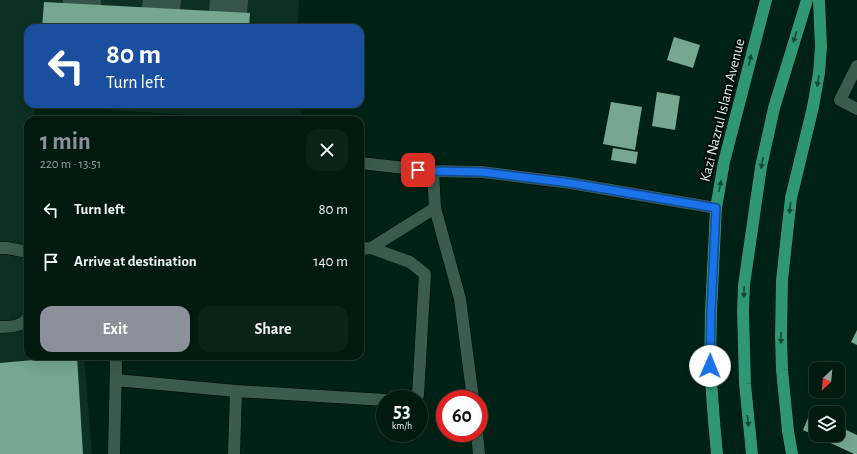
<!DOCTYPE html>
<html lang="en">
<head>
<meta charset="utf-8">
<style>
	:root { --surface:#001a10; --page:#0a2319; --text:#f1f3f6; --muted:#95a19f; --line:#223830; --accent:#8c9099 }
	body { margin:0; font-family:"Alegreya Sans",sans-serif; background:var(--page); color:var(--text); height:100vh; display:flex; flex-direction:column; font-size:15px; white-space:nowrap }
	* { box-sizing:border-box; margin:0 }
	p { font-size:13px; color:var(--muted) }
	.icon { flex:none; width:22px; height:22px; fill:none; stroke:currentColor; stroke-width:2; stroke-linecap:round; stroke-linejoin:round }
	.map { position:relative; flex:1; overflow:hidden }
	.side { position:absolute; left:24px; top:116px; width:340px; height:244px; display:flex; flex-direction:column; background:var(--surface); border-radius:12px; box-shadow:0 4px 16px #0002,0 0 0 1px var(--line) }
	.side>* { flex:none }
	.banner { position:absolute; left:24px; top:24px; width:340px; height:84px; border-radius:12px; box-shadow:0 4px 16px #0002,0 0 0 1px var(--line); background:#1a4fa0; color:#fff; overflow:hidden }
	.needle { width:26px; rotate:206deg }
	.buttons { position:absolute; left:809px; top:362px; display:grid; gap:8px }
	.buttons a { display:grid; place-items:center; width:36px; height:36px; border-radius:8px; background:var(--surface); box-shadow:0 4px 16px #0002,0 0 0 1px var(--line); font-size:20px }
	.speed { position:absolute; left:376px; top:390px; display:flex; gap:8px; font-size:20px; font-weight:700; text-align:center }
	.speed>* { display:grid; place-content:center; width:52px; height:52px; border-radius:50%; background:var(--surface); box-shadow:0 4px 16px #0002,0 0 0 1px var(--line); line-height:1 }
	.speed small { font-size:10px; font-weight:400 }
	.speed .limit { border:6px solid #d22; background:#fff; color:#111 }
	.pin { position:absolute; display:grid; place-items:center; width:34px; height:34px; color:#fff; margin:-17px; border-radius:8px; box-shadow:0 2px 6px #0006 }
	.me { position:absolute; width:44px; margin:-22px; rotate:1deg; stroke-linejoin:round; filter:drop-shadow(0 0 3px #0008) }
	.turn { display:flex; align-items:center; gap:14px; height:84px; padding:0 16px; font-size:18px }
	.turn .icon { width:52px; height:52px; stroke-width:2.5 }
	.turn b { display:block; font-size:28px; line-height:34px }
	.round { display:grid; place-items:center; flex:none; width:42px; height:42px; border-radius:12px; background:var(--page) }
	.headline { display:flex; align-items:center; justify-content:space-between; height:68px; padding:0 16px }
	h1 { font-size:24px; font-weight:600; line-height:30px; color:var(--accent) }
	.primary-button { display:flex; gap:8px; margin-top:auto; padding:8px 16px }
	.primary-button a { flex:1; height:46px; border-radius:12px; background:var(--accent); color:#fff; font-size:16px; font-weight:600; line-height:46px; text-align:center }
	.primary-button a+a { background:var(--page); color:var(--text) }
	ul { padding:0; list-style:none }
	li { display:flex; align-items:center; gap:12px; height:52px; padding:0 16px }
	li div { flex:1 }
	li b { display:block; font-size:15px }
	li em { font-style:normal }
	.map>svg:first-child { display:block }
</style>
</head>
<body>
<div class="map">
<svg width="857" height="454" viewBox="0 0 857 454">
	<rect width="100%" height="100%" fill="#002216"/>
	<!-- built -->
	<path fill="#0d3024" d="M 0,0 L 299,0 L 298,28 L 28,28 L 28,104 L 297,104 L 304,120 L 272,120 L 35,105 L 34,120 L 28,120 L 28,356 L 84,356 L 92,454 L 0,454 Z"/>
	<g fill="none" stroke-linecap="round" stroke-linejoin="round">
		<!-- taxiway -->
		<path stroke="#365449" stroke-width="38" d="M 82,4 L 82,0
			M 161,9 L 162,0
			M 228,13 L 229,0"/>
	</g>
	<!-- building -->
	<path fill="#76a792" d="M 44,2 L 250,13 L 249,28 L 42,28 Z
		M 674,37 L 700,45 L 693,68 L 667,60 Z
		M 657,92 L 680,96 L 675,130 L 652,126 Z
		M 611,102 L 642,107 L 635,150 L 603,144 Z
		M 613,148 L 638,152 L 636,164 L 611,160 Z
		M 857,330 L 857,345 L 851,342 Z
		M 77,356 L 83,454 L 0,454 L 0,363 Z
		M 810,413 L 816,416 L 816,435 L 838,435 L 838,426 L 857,435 L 857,454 L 854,454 L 803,430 Z"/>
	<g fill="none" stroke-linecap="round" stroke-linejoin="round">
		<!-- minor casing -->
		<g stroke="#000a04" stroke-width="13">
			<path id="minor" d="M 857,66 L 840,100 L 857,109
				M 360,163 L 433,171
				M 435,208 L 433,171 L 482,172 L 570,183 L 716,208
				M 0,248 L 7,248 L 28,252
				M 371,248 L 410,262 L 425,274 L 418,395 L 405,399
				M 360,249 L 371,248 L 435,208 L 460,299 L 473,399
				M 0,327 C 10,327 22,327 28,317
				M 116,380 L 236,391 L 385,400
				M 477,433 L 479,454
				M 114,454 L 116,366 L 115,356
				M 234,454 L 236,391"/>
		</g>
		<!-- major casing -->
		<g stroke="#000a04" stroke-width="13">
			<path id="major" d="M 717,454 L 714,421 L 710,366 L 711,312 L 716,208 L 724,162 L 766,0
				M 752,454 L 745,384 L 743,311 L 744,285 L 761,167 L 774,108 L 807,0
				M 792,454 L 788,431 L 782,370 L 781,337 L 782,280 L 791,198 L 813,107 L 819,73 L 821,47 L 819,0"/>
		</g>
		<!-- minor -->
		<use href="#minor" stroke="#395c4e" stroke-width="12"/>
		<!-- major -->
		<use href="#major" stroke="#2f9776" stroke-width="12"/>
	</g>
	<!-- one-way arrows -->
	<defs><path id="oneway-solid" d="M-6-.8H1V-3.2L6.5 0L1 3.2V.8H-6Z"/></defs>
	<g fill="#154938">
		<use href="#oneway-solid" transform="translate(795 37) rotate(107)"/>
		<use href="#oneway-solid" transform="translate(750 60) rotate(-76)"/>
		<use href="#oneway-solid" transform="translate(818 81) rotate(99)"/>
		<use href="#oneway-solid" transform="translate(762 163) rotate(101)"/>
		<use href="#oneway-solid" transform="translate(720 186) rotate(-79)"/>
		<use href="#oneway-solid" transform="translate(790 208) rotate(96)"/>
		<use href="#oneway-solid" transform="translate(744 292) rotate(92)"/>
		<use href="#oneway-solid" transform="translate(781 338) rotate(89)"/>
		<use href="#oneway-solid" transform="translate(748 421) rotate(83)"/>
	</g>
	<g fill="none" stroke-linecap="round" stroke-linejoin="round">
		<!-- route casing -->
		<g stroke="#114b97" stroke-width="10">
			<path id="route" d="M 418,170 L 433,171 L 482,172 L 570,183 L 716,208 L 711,312 L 710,366"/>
		</g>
		<!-- route -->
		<use href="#route" stroke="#1a73e8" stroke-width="7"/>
	</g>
	<g text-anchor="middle" stroke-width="4" stroke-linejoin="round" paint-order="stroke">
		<!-- street labels -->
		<g font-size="15" fill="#e0f4eb" stroke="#000905">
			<text transform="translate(722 110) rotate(-76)" y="5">Kazi Nazrul Islam Avenue</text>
		</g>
	</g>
</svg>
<div class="buttons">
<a><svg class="needle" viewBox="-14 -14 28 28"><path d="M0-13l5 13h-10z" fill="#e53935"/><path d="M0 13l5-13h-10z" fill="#95a19f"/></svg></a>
<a><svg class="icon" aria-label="layers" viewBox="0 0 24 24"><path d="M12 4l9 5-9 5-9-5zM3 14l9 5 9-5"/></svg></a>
</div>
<div class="speed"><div>53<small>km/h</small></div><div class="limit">60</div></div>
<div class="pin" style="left:418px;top:170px;background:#d93025"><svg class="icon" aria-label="arrive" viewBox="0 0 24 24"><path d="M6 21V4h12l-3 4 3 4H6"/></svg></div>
<svg class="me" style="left:710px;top:366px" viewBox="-20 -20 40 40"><circle r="19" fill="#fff"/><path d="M0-13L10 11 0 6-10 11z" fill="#1a73e8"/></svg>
<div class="banner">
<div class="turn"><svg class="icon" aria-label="left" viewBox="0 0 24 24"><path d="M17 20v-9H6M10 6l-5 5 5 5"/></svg><div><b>80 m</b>Turn left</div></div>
</div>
<section class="side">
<div class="headline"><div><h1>1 min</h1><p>220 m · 13:51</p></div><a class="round"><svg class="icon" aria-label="close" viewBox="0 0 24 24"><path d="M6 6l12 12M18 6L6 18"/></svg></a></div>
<ul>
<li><svg class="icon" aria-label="left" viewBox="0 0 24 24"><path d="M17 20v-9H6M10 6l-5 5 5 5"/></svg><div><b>Turn left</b></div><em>80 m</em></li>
<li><svg class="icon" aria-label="arrive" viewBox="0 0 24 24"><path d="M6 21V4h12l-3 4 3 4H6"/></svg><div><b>Arrive at destination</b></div><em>140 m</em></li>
</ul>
<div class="primary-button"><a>Exit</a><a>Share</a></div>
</section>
</div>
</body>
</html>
